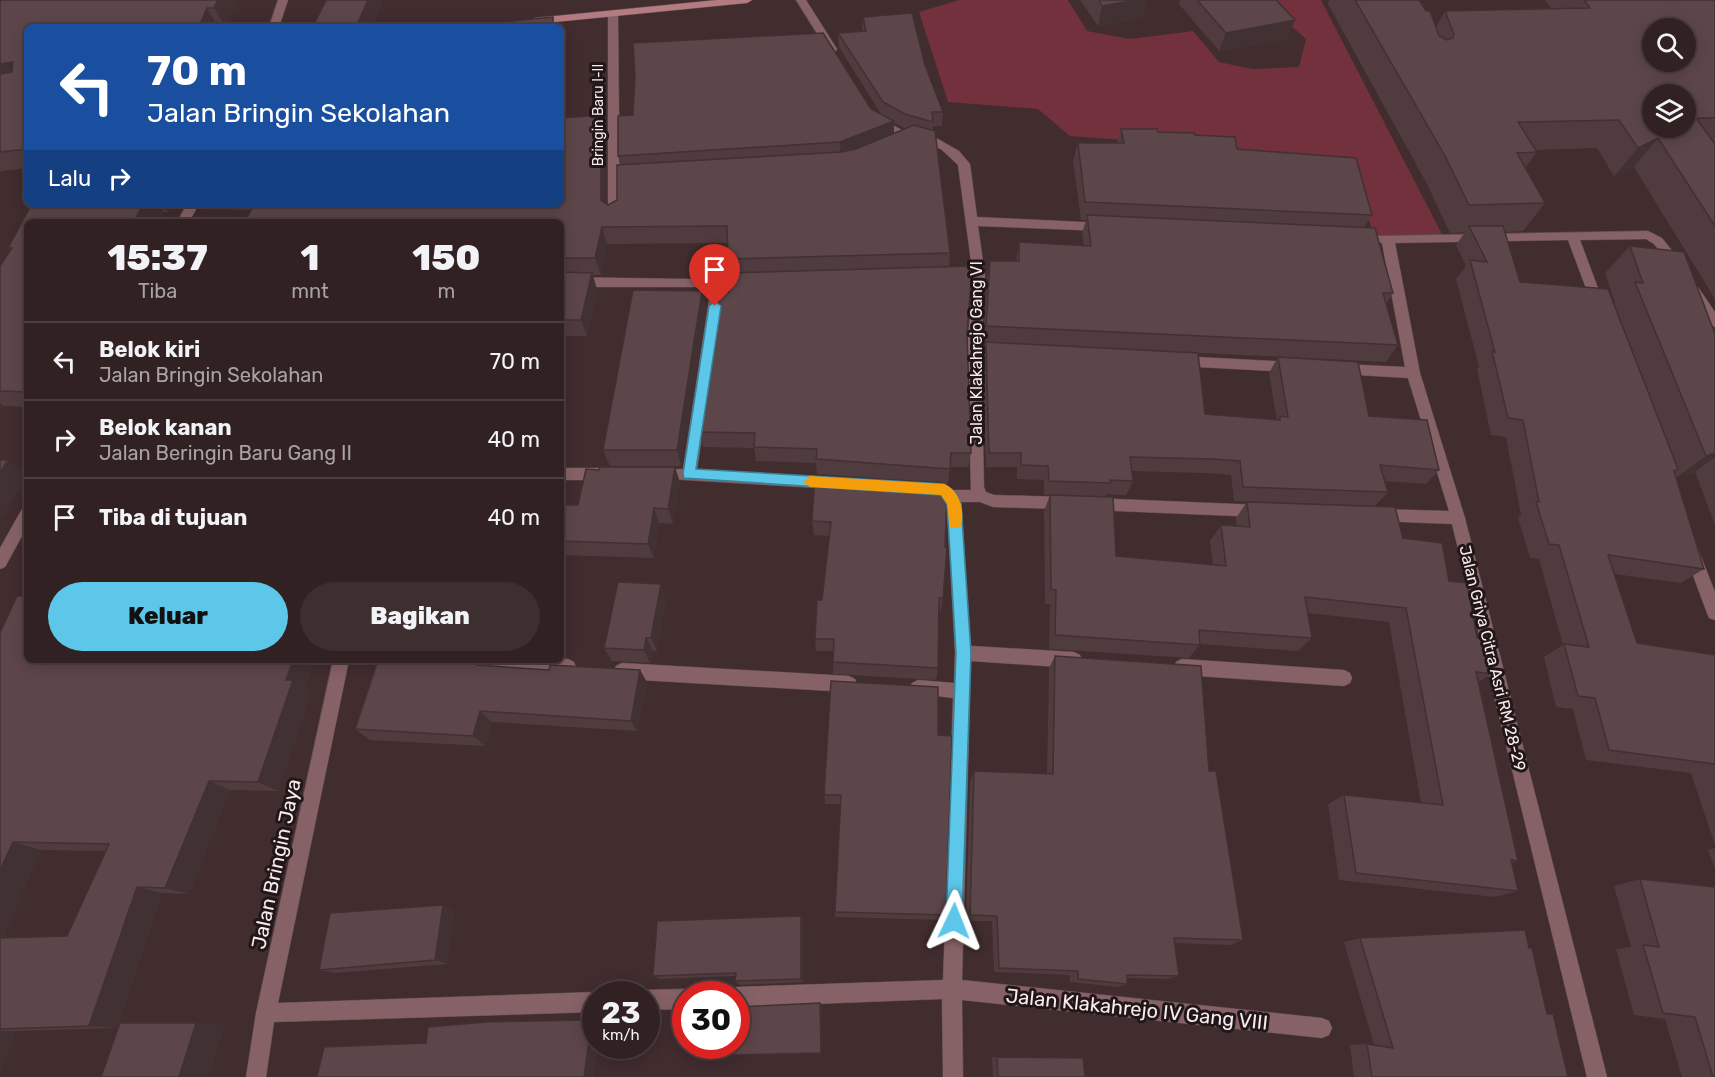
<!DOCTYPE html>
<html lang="id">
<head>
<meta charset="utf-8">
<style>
	:root { --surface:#312122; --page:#3d2e2f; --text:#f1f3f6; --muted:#a8a3a5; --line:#4c3e40; --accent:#5cc7e8 }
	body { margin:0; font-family:Rubik,sans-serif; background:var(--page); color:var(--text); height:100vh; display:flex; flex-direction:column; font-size:22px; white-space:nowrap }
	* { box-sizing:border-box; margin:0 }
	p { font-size:20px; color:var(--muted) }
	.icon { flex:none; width:33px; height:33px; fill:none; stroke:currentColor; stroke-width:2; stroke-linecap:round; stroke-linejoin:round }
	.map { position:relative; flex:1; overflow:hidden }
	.drawer { position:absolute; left:24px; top:219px; width:540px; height:444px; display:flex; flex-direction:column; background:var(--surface); border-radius:9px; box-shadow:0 3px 15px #0003,0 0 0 2px var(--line) }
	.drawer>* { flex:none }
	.banner { position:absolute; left:24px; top:24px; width:540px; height:183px; border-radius:9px; box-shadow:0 3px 15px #0003,0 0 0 2px var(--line); background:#1a4fa0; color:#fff; overflow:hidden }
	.fabs { position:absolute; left:1642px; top:18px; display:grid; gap:12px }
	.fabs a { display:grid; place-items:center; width:54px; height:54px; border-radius:50%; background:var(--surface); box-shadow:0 3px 15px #0003,0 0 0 2px var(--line); font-size:30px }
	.speed { position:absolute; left:582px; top:981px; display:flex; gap:12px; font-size:30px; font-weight:700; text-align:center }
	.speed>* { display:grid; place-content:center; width:78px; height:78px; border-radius:50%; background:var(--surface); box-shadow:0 3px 15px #0003,0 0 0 2px var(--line); line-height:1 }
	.speed small { font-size:15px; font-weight:400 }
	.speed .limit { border:9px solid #d22; background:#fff; color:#111 }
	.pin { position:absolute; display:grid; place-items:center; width:51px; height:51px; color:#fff; margin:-62px -26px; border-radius:50% 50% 50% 0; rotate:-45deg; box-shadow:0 0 6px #0007 }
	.pin .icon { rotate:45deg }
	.me { position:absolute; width:66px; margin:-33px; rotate:2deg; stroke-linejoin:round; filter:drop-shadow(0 0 4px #0008) }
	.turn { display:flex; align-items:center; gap:21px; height:126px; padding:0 24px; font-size:27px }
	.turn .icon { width:78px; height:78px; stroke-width:2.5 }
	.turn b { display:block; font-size:42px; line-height:51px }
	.then { display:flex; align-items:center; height:57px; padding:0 24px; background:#0003; gap:12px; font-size:22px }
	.eta { display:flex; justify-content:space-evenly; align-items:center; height:102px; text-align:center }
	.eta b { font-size:36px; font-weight:800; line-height:42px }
	.action { display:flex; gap:12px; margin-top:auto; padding:12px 24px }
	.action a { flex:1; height:69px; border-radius:36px; background:var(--accent); color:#111; font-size:24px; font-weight:800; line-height:69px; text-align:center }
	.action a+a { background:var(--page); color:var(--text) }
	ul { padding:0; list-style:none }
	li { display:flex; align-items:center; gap:18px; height:78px; padding:0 24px; border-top:2px solid var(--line) }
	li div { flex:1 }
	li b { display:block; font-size:22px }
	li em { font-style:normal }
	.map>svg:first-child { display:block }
</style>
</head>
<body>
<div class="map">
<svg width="1715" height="1077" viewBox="0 0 1715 1077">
	<rect width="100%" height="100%" fill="#412c2e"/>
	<!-- green -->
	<path fill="#73303d" d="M 959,0 L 1068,0 L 1087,31 L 1130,39 L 1193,31 L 1219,62 L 1252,69 L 1299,67 L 1306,39 L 1261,0 L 1321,0 L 1445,240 L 1374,239 L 1356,169 L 1238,149 L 1070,136 L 1038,109 L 948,102 L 919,12 Z"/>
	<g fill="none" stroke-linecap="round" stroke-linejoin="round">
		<!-- service casing -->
		<g stroke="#5e4b4c" stroke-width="1">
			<path id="service" d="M 613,10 L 618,13 L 620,217 L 614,221 L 608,217 L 608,13 Z"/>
		</g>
		<!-- minor casing -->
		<g stroke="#5e4b4c" stroke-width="1">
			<path id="minor" d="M 796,0 L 806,0 L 837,49 L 836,51 L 828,51 Z
				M 876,116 L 902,130 L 938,139 L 959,151 L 970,164 L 977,217 L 1103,223 L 1109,227 L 1103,231 L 978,226 L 985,276 L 981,350 L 984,487 L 986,492 L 994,495 L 1065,497 L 1070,499 L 1072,503 L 1070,507 L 1065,509 L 993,507 L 980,502 L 961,502 L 971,646 L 1074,652 L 1080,655 L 1082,660 L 1080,665 L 1074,668 L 971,661 L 962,980 L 1322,1018 L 1329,1021 L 1332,1028 L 1329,1035 L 1322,1038 L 962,1000 L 963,1077 L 943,1077 L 942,999 L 736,1007 L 736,994 L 727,994 L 729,990 L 736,987 L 943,980 L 953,698 L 912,693 L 910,688 L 912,683 L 918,680 L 954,683 L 955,653 L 947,504 L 940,496 L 925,493 L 923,489 L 925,485 L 935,483 L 953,490 L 971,490 L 967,350 L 973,276 L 958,165 L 941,149 L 894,135 L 882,130 L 870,120 Z
				M 1648,231 L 1662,238 L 1681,262 L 1683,265 L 1681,268 L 1673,268 L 1654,244 L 1646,239 L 1580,240 L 1605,307 L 1599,312 L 1593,307 L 1568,240 L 1395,243 L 1420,373 L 1465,518 L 1607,1077 L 1587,1077 L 1452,524 L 1377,521 L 1372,519 L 1370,515 L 1372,511 L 1377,509 L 1449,511 L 1408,378 L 1340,374 L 1333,369 L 1340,364 L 1405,367 L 1382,243 L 1375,242 L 1375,236 Z
				M 561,277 L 752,280 L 754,283 L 748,288 L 724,287 L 697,470 L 834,477 L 839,479 L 841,483 L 839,487 L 834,489 L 652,478 L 650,474 L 652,470 L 683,469 L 711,287 L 561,287 Z
				M 1694,285 L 1698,287 L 1715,312 L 1715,327 L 1710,325 L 1688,290 Z
				M 1178,356 L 1292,362 L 1299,367 L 1292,372 L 1178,366 L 1171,361 Z
				M 561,468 L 606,468 L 611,470 L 613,474 L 611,478 L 606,480 L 561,480 Z
				M 1092,498 L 1260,505 L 1265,507 L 1267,511 L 1265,515 L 1260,517 L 1092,510 L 1087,508 L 1085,504 L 1087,500 Z
				M 1693,547 L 1698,549 L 1715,592 L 1715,620 L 1709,618 L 1707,613 L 1685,554 L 1688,549 Z
				M 568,659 L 574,662 L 576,667 L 574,672 L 568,675 L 442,668 L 436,665 L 434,660 Z
				M 1182,659 L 1344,670 L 1350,673 L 1352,678 L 1350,683 L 1344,686 L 1182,675 L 1176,672 L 1174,667 L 1176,662 Z
				M 333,660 L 349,660 L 278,1003 L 596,992 L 601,994 L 596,994 L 596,1012 L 274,1022 L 266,1077 L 246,1077 L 256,1013 Z
				M 622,663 L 849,676 L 855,679 L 857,684 L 855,689 L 849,692 L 622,679 L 616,676 L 614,671 L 616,666 Z
				M 686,989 L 694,994 L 686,994 L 686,1009 L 646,1010 L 646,994 L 639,994 L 646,990 Z"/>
		</g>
		<!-- tertiary casing -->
		<g stroke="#5e4b4c" stroke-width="1">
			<path id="tertiary" d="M 278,0 L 288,0 L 279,27 L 269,27 Z
				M 187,204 L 199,204 L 189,222 L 177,222 Z
				M 27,507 L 27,527 L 5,567 L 0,569 L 0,548 L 22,509 Z"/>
		</g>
		<!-- secondary casing -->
		<g stroke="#5e4b4c" stroke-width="1">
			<path id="secondary" d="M 717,0 L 752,0 L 747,3 L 535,24 L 530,21 L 535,18 Z"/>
		</g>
		<!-- service -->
		<use href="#service" fill="#866266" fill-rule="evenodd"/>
		<!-- minor -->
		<use href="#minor" fill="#866266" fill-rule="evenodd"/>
		<!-- tertiary -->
		<use href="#tertiary" fill="#866266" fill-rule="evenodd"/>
		<!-- secondary -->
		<use href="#secondary" fill="#b57b82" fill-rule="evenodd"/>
	</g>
	<!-- wall -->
	<path fill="#503c3f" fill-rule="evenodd" d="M 0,0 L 238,0 L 225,26 L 218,27 L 27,27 L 27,168 L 1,171 L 0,173 Z
		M 1080,0 L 1147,0 L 1142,18 L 1098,26 Z
		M 1180,0 L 1276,0 L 1287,39 L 1219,51 L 1179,4 Z
		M 1329,0 L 1419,0 L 1436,27 L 1445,11 L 1551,8 L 1545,0 L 1715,0 L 1715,299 L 1634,167 L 1614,176 L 1597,148 L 1536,150 L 1537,152 L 1525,168 L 1545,203 L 1523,231 L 1504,232 L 1520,282 L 1614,304 L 1615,303 L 1605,273 L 1630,246 L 1715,334 L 1715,525 L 1695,472 L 1676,478 L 1704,569 L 1681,583 L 1614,574 L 1637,643 L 1715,655 L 1715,845 L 1691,773 L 1586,760 L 1573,709 L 1556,707 L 1544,657 L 1563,645 L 1539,559 L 1530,558 L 1518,518 L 1521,515 L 1506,437 L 1491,435 L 1477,369 L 1479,367 L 1456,279 L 1466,266 L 1456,245 L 1465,232 L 1450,233 L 1427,184 L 1328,4 L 1329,1 Z
		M 863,17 L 925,65 L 943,112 L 942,126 L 933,126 L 933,130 L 950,253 L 949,267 L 967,334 L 971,453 L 968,467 L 950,467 L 948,484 L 817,474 L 816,463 L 756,461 L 754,448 L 703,447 L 699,432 L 729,292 L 730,273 L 728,259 L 728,243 L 607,244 L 601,275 L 593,275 L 597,290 L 587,336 L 561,336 L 561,222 L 251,210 L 199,209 L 194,204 L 561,204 L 565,53 L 565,118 L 606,133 L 606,204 L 608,205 L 617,200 L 620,165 L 618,156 L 871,109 L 881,114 L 839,47 L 838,33 L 862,32 ZM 894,123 L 904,128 L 905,128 L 894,133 Z
		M 1121,129 L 1195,135 L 1237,149 L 1372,215 L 1364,228 L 1393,293 L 1386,304 L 1398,345 L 1386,362 L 1183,352 L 1205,414 L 1277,420 L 1269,373 L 1278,357 L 1369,416 L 1439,470 L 1426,484 L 1384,481 L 1388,492 L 1375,506 L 1234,501 L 1231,475 L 1204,473 L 1132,471 L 1133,481 L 1126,495 L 1106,494 L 1105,497 L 1044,495 L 1044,480 L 1017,479 L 1017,467 L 986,467 L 983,357 L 986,343 L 983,343 L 987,278 L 990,261 L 1016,261 L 1019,242 L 1084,246 L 1082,233 L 1086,220 L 1081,220 L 1073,161 L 1078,143 L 1117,143 Z
		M 32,204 L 185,204 L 181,209 L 169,209 L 168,212 L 27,222 L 27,407 L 4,406 L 0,412 L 0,266 L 10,251 L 8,248 Z
		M 706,309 L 681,466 L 610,466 L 603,450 Z
		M 815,475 L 943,598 L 941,611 L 939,611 L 938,668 L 936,680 L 833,674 L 833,651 L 816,651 L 815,639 L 822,600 L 830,536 L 814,535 L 812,521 Z
		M 680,482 L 673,524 L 659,523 L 654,558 L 561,555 L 561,505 L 578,505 Z
		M 1050,495 L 1116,556 L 1213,565 L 1210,541 L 1221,525 L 1237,526 L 1236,518 L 1247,502 L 1403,538 L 1449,581 L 1477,638 L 1492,674 L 1478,682 L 1518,861 L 1512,863 L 1518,891 L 1495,897 L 1339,880 L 1328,804 L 1344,795 L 1421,803 L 1389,622 L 1307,613 L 1312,638 L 1298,651 L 1200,644 L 1189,658 L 1049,649 L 1050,604 L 1045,604 L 1044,511 Z
		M 666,598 L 657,651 L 653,651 L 650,663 L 612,661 L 604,648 Z
		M 0,633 L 27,660 L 314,660 L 305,688 L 311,692 L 278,791 L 230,790 L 189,894 L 162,893 L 117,1028 L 16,1031 L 0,1072 ZM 41,850 L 105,851 L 67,936 L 3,938 Z
		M 1055,656 L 1209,771 L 1243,940 L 1230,945 L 1174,943 L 1179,976 L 1168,979 L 1127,978 L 1127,984 L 1118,987 L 1070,982 L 1070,975 L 994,972 L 992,921 L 966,921 L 970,781 L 974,771 L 1047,774 L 1049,668 Z
		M 482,666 L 647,682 L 637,731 L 492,722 L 485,746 L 370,740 L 355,729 Z
		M 938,735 L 946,915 L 943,920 L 835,917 L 835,912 L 841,804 L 825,804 L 824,795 Z
		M 1715,848 L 1715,869 L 1708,850 Z
		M 1640,879 L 1715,887 L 1715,1077 L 1682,1077 L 1665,1019 L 1634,1015 L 1616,949 L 1631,947 L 1614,886 Z
		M 443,905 L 454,910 L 447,964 L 335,973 L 319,970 Z
		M 801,916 L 803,921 L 803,982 L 740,985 L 735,981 L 735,976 L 660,979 L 653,976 Z
		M 1360,938 L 1529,948 L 1547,1014 L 1568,1077 L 1354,1077 L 1350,1045 L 1367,1044 L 1374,1045 L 1344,942 Z
		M 822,1006 L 822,1054 L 733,1055 Z
		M 992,1057 L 997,1057 L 1085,1077 L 993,1077 Z"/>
	<!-- shaded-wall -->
	<path fill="#413133" d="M 218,0 L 238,0 L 225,26 L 214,8 Z
		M 368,0 L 384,0 L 373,27 L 356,27 Z
		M 1136,0 L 1147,0 L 1142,18 L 1098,26 L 1102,6 Z
		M 207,8 L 218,26 L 218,27 L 199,27 Z
		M 1295,20 L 1287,39 L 1219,51 L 1226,33 Z
		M 561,39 L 565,53 L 565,136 L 561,123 Z
		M 13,62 L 27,79 L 0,84 L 0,64 Z
		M 601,115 L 606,133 L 606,217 L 601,200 Z
		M 894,121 L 894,136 L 840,158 L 840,142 Z
		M 1658,138 L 1634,167 L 1614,176 L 1638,148 Z
		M 144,204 L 157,204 L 164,212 L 158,222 L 133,222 Z
		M 161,204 L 165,204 L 169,209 L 168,212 Z
		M 177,204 L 185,204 L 181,209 Z
		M 602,227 L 607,244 L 601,275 L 595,258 Z
		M 592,273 L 597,290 L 587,336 L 581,320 Z
		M 702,291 L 706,309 L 681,466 L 677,450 Z
		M 0,403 L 4,406 L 0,412 Z
		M 1715,453 L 1715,457 L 1695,472 L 1674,479 L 1706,456 Z
		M 8,460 L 27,474 L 27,478 L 0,521 L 0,473 Z
		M 675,467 L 680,482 L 673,524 L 668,509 Z
		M 654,508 L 659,523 L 654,558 L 648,544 Z
		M 661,584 L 666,598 L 657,651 L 651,638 Z
		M 646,638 L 653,651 L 650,663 L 644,650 Z
		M 293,660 L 314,660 L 305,688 L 311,692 L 278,791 L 258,782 L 286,680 Z
		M 640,670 L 647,682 L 637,731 L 631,721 Z
		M 480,711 L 492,722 L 485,746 L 473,736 Z
		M 209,781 L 230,790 L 189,894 L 165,888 Z
		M 13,842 L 41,850 L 1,944 L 0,944 L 0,870 Z
		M 137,887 L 162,893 L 117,1028 L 89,1026 Z
		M 443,905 L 454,910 L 447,964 L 435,960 Z
		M 801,916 L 803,921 L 803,982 L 801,979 Z
		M 820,1003 L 822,1006 L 822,1054 L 821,1053 Z
		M 592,1020 L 596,1020 L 596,1046 L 598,1046 L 594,1077 L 584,1077 Z
		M 196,1023 L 225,1025 L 209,1077 L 179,1077 Z
		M 0,1031 L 16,1031 L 0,1072 Z"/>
	<!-- building -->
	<path fill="#5d4649" stroke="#413133" stroke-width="1.5" fill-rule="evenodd" d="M 0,0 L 218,0 L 214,8 L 207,8 L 199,27 L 27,27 L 27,149 L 0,152 L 0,74 L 12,72 L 13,62 L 0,64 Z
		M 326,0 L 368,0 L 356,27 L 313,27 Z
		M 1099,0 L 1136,0 L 1102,6 Z
		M 1197,0 L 1276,0 L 1295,20 L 1226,33 Z
		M 1355,0 L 1419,0 L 1426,11 L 1430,11 L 1439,36 L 1447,40 L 1453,38 L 1454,34 L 1445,11 L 1590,8 L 1584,0 L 1715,0 L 1715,118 L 1696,118 L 1715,144 L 1715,226 L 1658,138 L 1638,148 L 1619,120 L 1518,122 L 1537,152 L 1517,153 L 1545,203 L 1469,205 L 1445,156 ZM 1653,28 L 1686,28 L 1686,62 L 1653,62 ZM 1653,94 L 1686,94 L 1686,128 L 1653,128 Z
		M 912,13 L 925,65 L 943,112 L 932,112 L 933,122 L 905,114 L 883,102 L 838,33 L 866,31 L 863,17 Z
		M 553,17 L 553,27 L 455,27 Z
		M 823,33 L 871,109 L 894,121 L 840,142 L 618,156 L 618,116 L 633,115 L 635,78 L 633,43 Z
		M 601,115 L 601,200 L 608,205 L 617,200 L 617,165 L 841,152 L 856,149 L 914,125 L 935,131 L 950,253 L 728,259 L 727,226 L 602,227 L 595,258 L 561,258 L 561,222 L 245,222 L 254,204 L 561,204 L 561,118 Z
		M 1121,129 L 1157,129 L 1158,132 L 1194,133 L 1195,135 L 1235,137 L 1237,149 L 1356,158 L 1372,215 L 1085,202 L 1078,143 L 1124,143 Z
		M 32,204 L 144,204 L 133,222 L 27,222 L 27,392 L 0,391 L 0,266 L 12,248 L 8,248 Z
		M 1087,215 L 1375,228 L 1393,293 L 1383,293 L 1398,345 L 986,326 L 990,261 L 1019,261 L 1019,242 L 1091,246 Z
		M 1469,226 L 1503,226 L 1520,282 L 1608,289 L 1678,469 L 1674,471 L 1704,569 L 1608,555 L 1637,643 L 1715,655 L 1715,764 L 1609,750 L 1595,698 L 1578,696 L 1564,644 L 1589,647 L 1559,545 L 1549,544 L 1536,502 L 1539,502 L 1523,420 L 1508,418 L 1492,351 L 1495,352 L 1470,260 L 1487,262 Z
		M 1630,246 L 1684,252 L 1715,334 L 1715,453 L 1706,456 L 1635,282 L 1643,283 Z
		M 972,266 L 967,334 L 971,453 L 951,453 L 950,469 L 816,459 L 817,449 L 754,447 L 755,433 L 699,432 L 720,292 L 729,292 L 729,273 Z
		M 561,272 L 592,273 L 581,320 L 561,320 Z
		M 633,290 L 702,291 L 677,450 L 603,450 Z
		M 986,342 L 1198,353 L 1205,414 L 1280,420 L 1280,416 L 1288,417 L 1278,357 L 1358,362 L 1369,416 L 1427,420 L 1439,470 L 1380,465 L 1388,492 L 1243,487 L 1240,461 L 1212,459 L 1130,457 L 1133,481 L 1110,480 L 1111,483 L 1049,481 L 1048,466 L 1021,465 L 1021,453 L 989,453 Z
		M 0,460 L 8,460 L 0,473 Z
		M 600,467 L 675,467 L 668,509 L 654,508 L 648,544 L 561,541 L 561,505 L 578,505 L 586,469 L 599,470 Z
		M 815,475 L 942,483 L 947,490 L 945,547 L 947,547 L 943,598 L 939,598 L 938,668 L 833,662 L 834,639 L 815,639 L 817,600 L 822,600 L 831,522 L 812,521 Z
		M 1050,495 L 1113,497 L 1116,556 L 1226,566 L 1221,525 L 1250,527 L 1247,502 L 1395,507 L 1403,538 L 1442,543 L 1449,581 L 1467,583 L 1477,638 L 1486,640 L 1492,674 L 1476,672 L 1518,861 L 1511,860 L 1518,891 L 1356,873 L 1344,795 L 1443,805 L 1406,608 L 1305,597 L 1312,638 L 1199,630 L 1200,645 L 1055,635 L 1056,590 L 1051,589 Z
		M 618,582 L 661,584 L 651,638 L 646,638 L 644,650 L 604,648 Z
		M 17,596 L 27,596 L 27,660 L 293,660 L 286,680 L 293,680 L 258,782 L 209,781 L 165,888 L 137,887 L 89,1026 L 0,1029 L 0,938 L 67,936 L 109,844 L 13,842 L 0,870 L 0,633 Z
		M 1055,656 L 1201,666 L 1209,771 L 1216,771 L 1243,940 L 1174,938 L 1179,976 L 1127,975 L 1127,984 L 1078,979 L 1078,971 L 999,968 L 997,916 L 970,915 L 974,771 L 1053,774 Z
		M 378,660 L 462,660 L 478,661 L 477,665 L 549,670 L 550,665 L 640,670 L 631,721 L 480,711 L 473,736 L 355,729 Z
		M 831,681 L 938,687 L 938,735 L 952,736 L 946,915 L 835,912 L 841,795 L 824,795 Z
		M 1640,879 L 1715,887 L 1715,1077 L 1713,1077 L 1695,1017 L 1663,1013 L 1643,945 L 1659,947 Z
		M 443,905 L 435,960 L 319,970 L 330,913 Z
		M 801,916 L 801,979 L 735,981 L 736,973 L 653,976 L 657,921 Z
		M 1525,930 L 1529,948 L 1532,948 L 1547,1014 L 1553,1014 L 1568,1077 L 1372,1077 L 1367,1044 L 1393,1048 L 1360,938 Z
		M 820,1003 L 821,1053 L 733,1055 L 733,1046 L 736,1046 L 736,1007 Z
		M 592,1020 L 584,1077 L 317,1077 L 324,1047 L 426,1043 L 428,1027 L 486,1022 Z
		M 120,1023 L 196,1023 L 179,1077 L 101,1077 Z
		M 997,1057 L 1083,1058 L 1085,1077 L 998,1077 Z"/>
	<!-- route -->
	<path fill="#5cc7e8" stroke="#3c8197" stroke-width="1.5" d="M 715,301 L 721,306 L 696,469 L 944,484 L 955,492 L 961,504 L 971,653 L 962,921 L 960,927 L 954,929 L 948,927 L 946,921 L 956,653 L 947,504 L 941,495 L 684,478 L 683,474 L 709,306 Z"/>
	<!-- slow -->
	<path fill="#f59e0b" d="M 810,476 L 944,484 C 960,490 966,513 960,528 L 950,528 L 947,504 L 941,495 L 810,487 L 803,482 Z"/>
	<g text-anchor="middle" stroke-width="6" stroke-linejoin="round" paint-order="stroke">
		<!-- far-street labels -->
		<g font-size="14" fill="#f9ebec" stroke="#211718">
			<text transform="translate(598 115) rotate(-90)" y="5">Bringin Baru I-II</text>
		</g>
		<!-- street labels -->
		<g font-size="16" fill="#f9ebec" stroke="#211718">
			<text transform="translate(976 353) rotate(-90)" y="6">Jalan Klakahrejo Gang VI</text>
			<text transform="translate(1493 658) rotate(76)" y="6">Jalan Griya Citra Asri RM 28-29</text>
		</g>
		<!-- near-street labels -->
		<g font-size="20" fill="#f9ebec" stroke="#211718">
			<text transform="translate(276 864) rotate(-78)" y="7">Jalan Bringin Jaya</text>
			<text transform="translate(1137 1009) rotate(6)" y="7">Jalan Klakahrejo IV Gang VIII</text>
		</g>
	</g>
</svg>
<div class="fabs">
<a><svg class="icon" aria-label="search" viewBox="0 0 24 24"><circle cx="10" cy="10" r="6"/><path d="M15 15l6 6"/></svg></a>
<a><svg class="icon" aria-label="layers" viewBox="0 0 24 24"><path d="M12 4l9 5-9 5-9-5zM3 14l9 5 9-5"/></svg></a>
</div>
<div class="speed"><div>23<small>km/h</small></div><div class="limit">30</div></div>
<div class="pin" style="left:715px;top:306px;background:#d93025"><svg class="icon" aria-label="arrive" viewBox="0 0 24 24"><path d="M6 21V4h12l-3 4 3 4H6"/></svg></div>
<svg class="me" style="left:954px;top:921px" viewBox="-20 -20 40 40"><path d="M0-17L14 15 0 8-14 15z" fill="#5cc7e8" stroke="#fff" stroke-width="4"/></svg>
<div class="banner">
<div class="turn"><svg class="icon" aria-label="left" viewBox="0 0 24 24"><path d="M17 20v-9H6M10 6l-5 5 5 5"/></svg><div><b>70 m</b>Jalan Bringin Sekolahan</div></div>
<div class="then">Lalu<svg class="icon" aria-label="right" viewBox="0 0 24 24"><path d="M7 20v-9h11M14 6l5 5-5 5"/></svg></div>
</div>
<section class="drawer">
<div class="eta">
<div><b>15:37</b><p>Tiba</p></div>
<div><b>1</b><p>mnt</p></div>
<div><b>150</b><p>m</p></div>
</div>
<ul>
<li><svg class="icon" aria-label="left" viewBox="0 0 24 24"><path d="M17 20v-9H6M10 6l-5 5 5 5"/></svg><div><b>Belok kiri</b><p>Jalan Bringin Sekolahan</p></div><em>70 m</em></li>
<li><svg class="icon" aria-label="right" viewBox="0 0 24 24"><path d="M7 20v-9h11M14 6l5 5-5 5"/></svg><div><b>Belok kanan</b><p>Jalan Beringin Baru Gang II</p></div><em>40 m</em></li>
<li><svg class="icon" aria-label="arrive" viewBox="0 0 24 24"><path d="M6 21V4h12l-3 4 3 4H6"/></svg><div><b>Tiba di tujuan</b></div><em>40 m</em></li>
</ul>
<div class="action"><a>Keluar</a><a>Bagikan</a></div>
</section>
</div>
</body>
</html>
